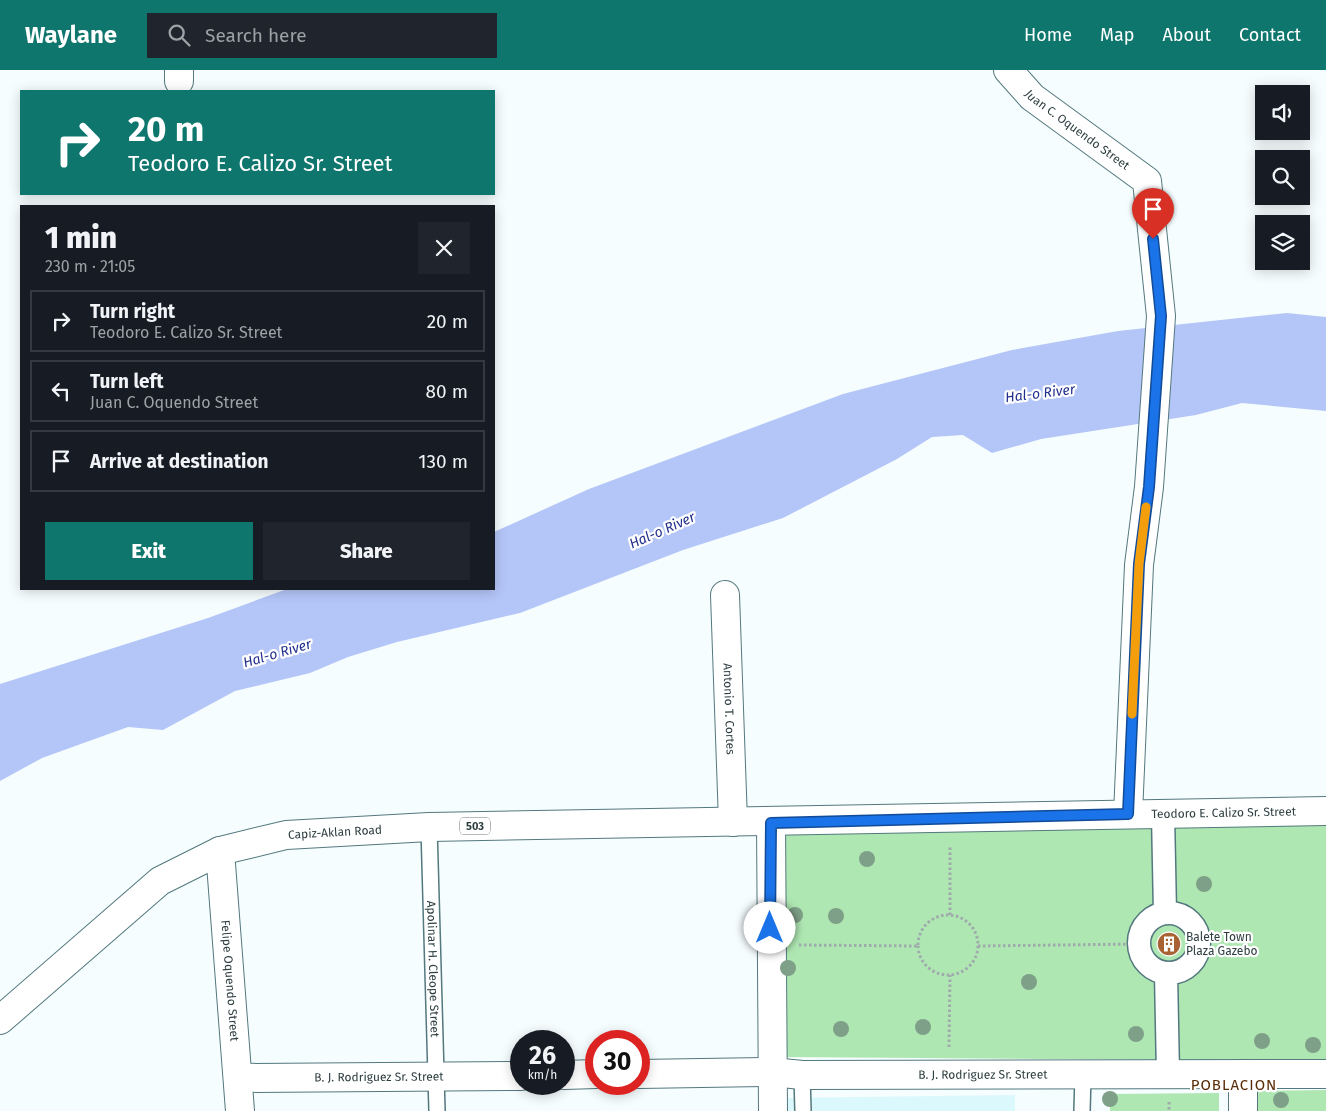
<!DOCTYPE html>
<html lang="en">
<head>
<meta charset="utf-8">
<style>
	:root { --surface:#171b24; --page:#20242c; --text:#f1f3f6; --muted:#9ea1a6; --line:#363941; --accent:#0f766e }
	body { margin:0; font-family:"Fira Sans",sans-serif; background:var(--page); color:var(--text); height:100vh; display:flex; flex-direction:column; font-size:19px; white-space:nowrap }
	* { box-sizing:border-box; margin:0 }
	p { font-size:16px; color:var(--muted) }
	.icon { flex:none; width:28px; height:28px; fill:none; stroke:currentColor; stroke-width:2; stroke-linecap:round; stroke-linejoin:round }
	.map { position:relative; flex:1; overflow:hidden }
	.details { position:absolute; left:20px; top:135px; width:475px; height:385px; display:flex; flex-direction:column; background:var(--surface); border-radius:0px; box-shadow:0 2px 12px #0003 }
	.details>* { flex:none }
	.banner { position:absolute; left:20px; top:20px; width:475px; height:105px; border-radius:0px; box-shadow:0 2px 12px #0003; background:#0f766e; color:#fff; overflow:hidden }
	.fabs { position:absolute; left:1255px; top:15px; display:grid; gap:10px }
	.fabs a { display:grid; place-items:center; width:55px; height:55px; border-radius:0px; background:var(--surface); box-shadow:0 2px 12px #0003; font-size:25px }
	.speed { position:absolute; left:510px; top:960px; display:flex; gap:10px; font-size:25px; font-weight:700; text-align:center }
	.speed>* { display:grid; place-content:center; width:65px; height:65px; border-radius:50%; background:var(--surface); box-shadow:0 2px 12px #0003; line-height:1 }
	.speed small { font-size:12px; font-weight:400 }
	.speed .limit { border:8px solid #d22; background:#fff; color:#111 }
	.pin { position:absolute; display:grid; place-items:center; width:42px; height:42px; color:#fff; margin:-51px -21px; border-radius:50% 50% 50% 0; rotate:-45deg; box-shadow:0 0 5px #0007 }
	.pin .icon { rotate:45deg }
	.me { position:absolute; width:55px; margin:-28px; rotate:0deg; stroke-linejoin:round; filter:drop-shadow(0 0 4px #0008) }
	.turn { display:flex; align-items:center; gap:18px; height:105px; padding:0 25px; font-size:22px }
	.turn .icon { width:65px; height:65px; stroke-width:2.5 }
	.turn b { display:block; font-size:35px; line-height:42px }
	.round { display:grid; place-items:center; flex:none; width:52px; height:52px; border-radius:0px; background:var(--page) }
	.headline { display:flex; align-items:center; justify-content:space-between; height:85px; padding:0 25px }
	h1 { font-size:30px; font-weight:800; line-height:38px }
	.action { display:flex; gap:10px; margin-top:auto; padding:10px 25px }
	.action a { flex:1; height:58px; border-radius:0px; background:var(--accent); color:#fff; font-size:20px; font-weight:800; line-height:58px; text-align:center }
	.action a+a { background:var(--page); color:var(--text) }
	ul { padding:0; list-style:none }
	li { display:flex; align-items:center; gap:15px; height:62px; margin:0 10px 8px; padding:0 15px; border:2px solid var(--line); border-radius:0px }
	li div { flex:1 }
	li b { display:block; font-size:19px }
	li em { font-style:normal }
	header { display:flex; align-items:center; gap:30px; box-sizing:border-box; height:70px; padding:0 25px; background:var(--accent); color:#fff }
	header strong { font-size:24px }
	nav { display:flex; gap:28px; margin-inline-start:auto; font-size:18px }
	.search { width:350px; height:45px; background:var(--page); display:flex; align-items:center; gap:12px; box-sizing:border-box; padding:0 18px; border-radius:0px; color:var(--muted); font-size:19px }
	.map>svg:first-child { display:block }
</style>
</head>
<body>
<header>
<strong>Waylane</strong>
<div class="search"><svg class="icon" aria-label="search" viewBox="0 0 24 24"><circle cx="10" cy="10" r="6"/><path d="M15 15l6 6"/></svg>Search here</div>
<nav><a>Home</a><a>Map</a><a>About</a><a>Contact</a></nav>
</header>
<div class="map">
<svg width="1326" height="1041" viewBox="0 0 1326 1041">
	<rect width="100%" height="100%" fill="#f5fdfe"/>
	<!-- built -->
	<path fill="#dbf8fd" d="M 1015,1025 L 1015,1041 L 783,1041 L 783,1028 Z"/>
	<!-- green -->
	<path fill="#afe7b3" d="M 1326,754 L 1326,991 L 783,987 L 780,762 Z
		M 1326,1020 L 1326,1041 L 1258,1041 L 1258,1021 Z
		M 1219,1023 L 1219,1041 L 1110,1041 L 1110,1024 Z"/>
	<!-- water -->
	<path fill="#b4c5f8" d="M 1287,243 L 1326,247 L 1326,341 L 1242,333 L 1196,345 L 1041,369 L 992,383 L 963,365 L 932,367 L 897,389 L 783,448 L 683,480 L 520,543 L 397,572 L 348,587 L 310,603 L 235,621 L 163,660 L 128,657 L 42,688 L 0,711 L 0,614 L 208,548 L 287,519 L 494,519 L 494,462 L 589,419 L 843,324 L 1012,280 L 1118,261 Z"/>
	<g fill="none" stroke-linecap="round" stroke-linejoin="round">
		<!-- service casing -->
		<g stroke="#53787e" stroke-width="18">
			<g id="service">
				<path id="s1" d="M 429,757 L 437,1041"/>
				<path d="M 802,1005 L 803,1041"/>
				<path d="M 1082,1041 L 1083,1005"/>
			</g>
		</g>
		<!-- pedestrian casing -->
		<g stroke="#53787e" stroke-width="25">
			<path id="pedestrian" d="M 1163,744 L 1165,843
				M1139 873a30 30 0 1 1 60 0a30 30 0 1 1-60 0Z
				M 1166,903 L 1168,1004"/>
		</g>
		<!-- minor casing -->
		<g stroke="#53787e" stroke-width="30">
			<g id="minor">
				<path d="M 179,0 L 179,11"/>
				<path id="s2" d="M 1008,0 L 1032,27 L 1147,111 L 1161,246 L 1149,417 L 1139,495 L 1128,744"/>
				<path id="s3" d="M 725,525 L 733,752"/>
				<path d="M 771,753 L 773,1041"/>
				<path id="s4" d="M 220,781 L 240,1041"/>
				<path id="s5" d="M 639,1004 L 772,1002 L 802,1005 L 1326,1004"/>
				<path d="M 1243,1004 L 1243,1041"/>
				<path d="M 564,1005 L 596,1004"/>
				<path id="s6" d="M 238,1008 L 521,1006"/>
			</g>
		</g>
		<!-- primary casing -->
		<g stroke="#53787e" stroke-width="30">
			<g id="primary">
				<path id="s7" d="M 0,950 L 160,811 L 220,781 L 286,765 L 429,757 L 1326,741"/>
			</g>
		</g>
		<!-- path -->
		<path stroke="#9faaac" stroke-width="3" stroke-dasharray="2.5 2.5" stroke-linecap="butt" d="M 950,845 L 950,776
			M918 875a30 30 0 1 1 60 0a30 30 0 1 1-60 0Z
			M 799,875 L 918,876
			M 978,876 L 1139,874
			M 949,977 L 950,905
			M 1169,1032 L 1169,1041"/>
		<!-- service -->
		<use href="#service" stroke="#fff" stroke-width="15"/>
		<!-- pedestrian -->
		<use href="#pedestrian" stroke="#fff" stroke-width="22"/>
		<!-- minor -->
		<use href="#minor" stroke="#fff" stroke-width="28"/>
		<!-- primary -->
		<use href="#primary" stroke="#fff" stroke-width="28"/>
	</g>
	<!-- trees -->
	<g fill="#7fa088">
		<circle cx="867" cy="789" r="8"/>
		<circle cx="1204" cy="814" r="8"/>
		<circle cx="795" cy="845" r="8"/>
		<circle cx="836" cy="846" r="8"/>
		<circle cx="788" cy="898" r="8"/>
		<circle cx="1029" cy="912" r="8"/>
		<circle cx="923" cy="957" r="8"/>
		<circle cx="841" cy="959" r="8"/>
		<circle cx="1136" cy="964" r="8"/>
		<circle cx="1262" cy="971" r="8"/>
		<circle cx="1313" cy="975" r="8"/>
		<circle cx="1110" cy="1029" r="8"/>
		<circle cx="1281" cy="1030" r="8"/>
	</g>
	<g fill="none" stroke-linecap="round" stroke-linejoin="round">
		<!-- route casing -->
		<g stroke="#114b97" stroke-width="12">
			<path id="route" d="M 770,858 L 771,753 L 1128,744 L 1139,494 L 1149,417 L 1161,246 L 1153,169"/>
		</g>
		<!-- route -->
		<use href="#route" stroke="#1a73e8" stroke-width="9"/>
		<!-- slow -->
		<path stroke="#f59e0b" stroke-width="9" d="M 1132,644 L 1139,494 L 1146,437"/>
	</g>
	<!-- icons -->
	<defs>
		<g id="building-disc" transform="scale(1.25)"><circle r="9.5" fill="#a76333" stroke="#fff"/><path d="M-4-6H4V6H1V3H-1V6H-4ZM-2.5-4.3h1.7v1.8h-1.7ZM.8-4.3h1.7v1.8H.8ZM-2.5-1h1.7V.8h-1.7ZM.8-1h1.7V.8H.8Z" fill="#fff"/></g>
	</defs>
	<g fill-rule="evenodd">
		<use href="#building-disc" x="1169" y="874"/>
	</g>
	<g text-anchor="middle" stroke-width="4.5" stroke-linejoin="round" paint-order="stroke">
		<!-- shield labels -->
		<rect fill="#fff" stroke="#6d7879" stroke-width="1" x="460" y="747.5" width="30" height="17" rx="4"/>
		<g font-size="11" font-weight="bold" fill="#2e3e40">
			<text x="475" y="760">503</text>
		</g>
		<!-- street labels -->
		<g font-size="12" fill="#2e3e40" stroke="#fff">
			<text dy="4" stroke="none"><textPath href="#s2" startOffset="92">Juan C. Oquendo Street</textPath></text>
			<text dy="4" stroke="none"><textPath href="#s3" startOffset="114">Antonio T. Cortes</textPath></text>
			<text dy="4" stroke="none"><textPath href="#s7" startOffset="1285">Teodoro E. Calizo Sr. Street</textPath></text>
			<text dy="4" stroke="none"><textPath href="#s7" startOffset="396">Capiz-Aklan Road</textPath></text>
			<text dy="4" stroke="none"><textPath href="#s1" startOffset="142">Apolinar H. Cleope Street</textPath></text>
			<text dy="4" stroke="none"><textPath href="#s4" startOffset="130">Felipe Oquendo Street</textPath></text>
			<text dy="4" stroke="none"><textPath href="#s5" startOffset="344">B. J. Rodriguez Sr. Street</textPath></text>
			<text dy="4" stroke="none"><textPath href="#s6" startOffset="141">B. J. Rodriguez Sr. Street</textPath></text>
		</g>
		<!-- poi labels -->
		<g font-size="12" fill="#2e3e40" stroke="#fff" text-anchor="start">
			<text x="1186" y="871">Balete Town<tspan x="1186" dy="14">Plaza Gazebo</tspan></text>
		</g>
		<!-- water labels -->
		<g font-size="14" font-style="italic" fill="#22308d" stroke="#fff">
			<text transform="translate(1040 323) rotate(-7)" y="5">Hal-o River</text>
			<text transform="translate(662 460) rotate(-24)" y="5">Hal-o River</text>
			<text transform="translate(277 583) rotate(-16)" y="5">Hal-o River</text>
		</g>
		<!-- quarter labels -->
		<g font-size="15" letter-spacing="1" fill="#582c07" stroke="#fff">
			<text x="1234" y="1020">POBLACION</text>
		</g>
	</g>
</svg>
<div class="fabs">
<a><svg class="icon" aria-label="sound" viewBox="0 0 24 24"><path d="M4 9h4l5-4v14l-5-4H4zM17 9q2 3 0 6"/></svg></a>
<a><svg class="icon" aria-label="search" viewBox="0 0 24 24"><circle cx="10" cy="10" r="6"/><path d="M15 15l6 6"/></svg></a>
<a><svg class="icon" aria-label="layers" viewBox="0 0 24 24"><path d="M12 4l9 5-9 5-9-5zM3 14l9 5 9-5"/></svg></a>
</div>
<div class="speed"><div>26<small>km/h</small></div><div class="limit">30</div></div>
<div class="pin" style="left:1153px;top:169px;background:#d93025"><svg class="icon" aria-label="arrive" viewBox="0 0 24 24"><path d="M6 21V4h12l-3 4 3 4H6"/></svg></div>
<svg class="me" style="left:770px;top:858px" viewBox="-20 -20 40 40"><circle r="19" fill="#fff"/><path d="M0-13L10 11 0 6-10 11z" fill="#1a73e8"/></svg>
<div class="banner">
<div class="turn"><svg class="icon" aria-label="right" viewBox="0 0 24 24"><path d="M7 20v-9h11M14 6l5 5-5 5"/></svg><div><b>20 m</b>Teodoro E. Calizo Sr. Street</div></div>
</div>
<section class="details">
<div class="headline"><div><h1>1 min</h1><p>230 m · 21:05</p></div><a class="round"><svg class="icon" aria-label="close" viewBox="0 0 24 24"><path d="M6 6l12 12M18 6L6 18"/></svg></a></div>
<ul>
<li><svg class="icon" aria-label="right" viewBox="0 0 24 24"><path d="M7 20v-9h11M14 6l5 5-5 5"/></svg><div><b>Turn right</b><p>Teodoro E. Calizo Sr. Street</p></div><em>20 m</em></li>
<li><svg class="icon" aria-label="left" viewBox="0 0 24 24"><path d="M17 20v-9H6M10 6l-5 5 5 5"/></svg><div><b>Turn left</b><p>Juan C. Oquendo Street</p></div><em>80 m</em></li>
<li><svg class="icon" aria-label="arrive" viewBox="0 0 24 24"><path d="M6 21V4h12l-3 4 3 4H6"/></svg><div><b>Arrive at destination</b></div><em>130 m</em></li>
</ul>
<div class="action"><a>Exit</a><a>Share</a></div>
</section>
</div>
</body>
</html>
